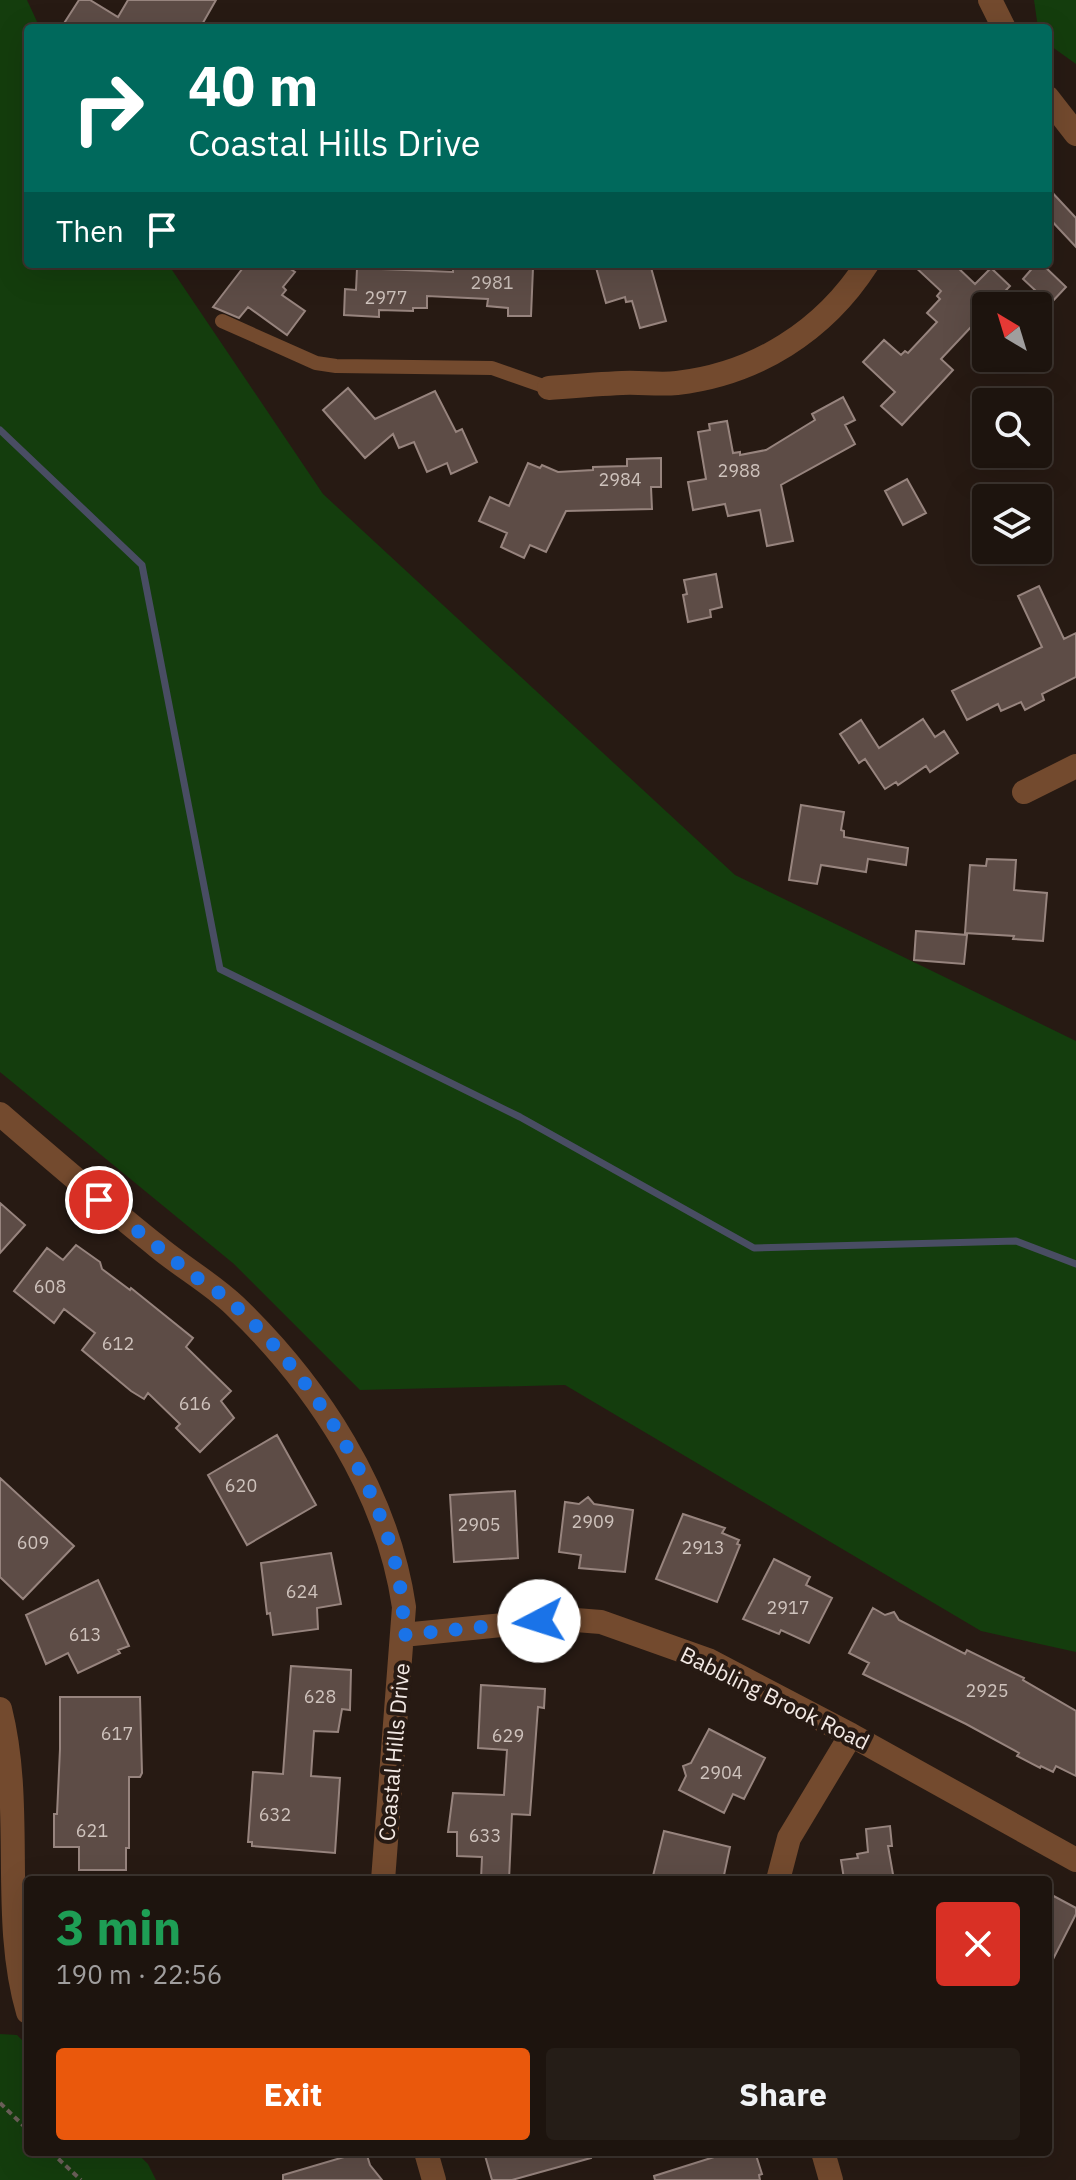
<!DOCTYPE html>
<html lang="en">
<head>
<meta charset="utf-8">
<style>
	:root { --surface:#1d140e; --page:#251d17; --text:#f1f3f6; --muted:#a09e9e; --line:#3b332e; --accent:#ea580c }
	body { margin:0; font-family:"IBM Plex Sans",sans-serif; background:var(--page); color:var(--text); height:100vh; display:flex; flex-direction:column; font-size:30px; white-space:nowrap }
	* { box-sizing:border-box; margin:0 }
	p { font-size:26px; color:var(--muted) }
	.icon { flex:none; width:44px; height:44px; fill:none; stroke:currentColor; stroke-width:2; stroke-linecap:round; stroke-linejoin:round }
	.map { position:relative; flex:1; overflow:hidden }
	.sheet { position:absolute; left:24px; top:1876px; width:1028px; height:280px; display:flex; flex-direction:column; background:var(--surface); border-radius:8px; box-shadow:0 8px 32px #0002,0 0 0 2px var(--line) }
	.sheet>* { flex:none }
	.guide { position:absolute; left:24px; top:24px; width:1028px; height:244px; border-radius:8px; box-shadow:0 8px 32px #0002,0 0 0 2px var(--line); background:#00695c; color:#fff; overflow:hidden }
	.needle { width:52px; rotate:322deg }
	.tools { position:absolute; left:972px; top:292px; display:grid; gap:16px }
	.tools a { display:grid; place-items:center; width:80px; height:80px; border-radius:8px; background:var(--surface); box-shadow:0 8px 32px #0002,0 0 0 2px var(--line); font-size:40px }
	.pin { position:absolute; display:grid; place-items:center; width:68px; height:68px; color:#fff; margin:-34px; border:4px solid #fff; border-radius:50%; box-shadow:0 2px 8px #0007 }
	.me { position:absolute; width:88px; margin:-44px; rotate:265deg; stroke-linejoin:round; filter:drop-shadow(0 0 6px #0008) }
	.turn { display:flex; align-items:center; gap:28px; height:168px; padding:0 32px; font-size:36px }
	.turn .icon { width:104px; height:104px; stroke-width:2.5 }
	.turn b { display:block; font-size:56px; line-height:68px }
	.then { display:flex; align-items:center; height:76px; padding:0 32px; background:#0003; gap:16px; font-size:30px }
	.round { display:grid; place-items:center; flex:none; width:84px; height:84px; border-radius:8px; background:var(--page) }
	.head { display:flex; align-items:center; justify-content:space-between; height:136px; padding:0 32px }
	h1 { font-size:48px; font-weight:700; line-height:60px; color:#1e9e55 }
	.action { display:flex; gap:16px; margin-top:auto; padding:16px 32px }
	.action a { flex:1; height:92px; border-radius:8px; background:var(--accent); color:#fff; font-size:32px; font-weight:700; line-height:92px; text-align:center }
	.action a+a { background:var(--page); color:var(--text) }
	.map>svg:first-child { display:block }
</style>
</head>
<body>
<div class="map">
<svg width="1076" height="2180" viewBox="0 0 1076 2180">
	<rect width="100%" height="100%" fill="#271a13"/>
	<!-- green -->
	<path fill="#143d0d" d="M 0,0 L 27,0 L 40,28 L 28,28 L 28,264 L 168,264 L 323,494 L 735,875 L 1076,1041 L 1076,1652 L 981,1631 L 565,1385 L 360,1390 L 234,1264 L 0,1072 Z
		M 1034,0 L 1076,0 L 1076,64 L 1048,44 L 1048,28 L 1038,28 Z
		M 0,2034 L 17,2035 L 28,2046 L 28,2152 L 136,2152 L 148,2164 L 156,2180 L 0,2180 Z"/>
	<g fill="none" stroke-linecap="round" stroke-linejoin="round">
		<!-- stream -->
		<path stroke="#494d63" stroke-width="7" d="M 0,430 L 142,565 L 220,969 L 520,1117 L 754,1248 L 1016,1241 L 1076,1264"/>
	</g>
	<!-- building -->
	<path fill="#5d4c46" stroke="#97847e" stroke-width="2" d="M 79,0 L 90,0 L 118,17 L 128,0 L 216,0 L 200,28 L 61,28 Z
		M 1048,188 L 1076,218 L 1076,247 L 1048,217 Z
		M 246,264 L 283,264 L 295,272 L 283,287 L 286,290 L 282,295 L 305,311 L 287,335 L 248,307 L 239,318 L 213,307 Z
		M 489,264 L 522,264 L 522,268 L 533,268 L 531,316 L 508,316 L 508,308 L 487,306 L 488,299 L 427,296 L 427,308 L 413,308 L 413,311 L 379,310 L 379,317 L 344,315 L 345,289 L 356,290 L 357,268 L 453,272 L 453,266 L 489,267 Z
		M 595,264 L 650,264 L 666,321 L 640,328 L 632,301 L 626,302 L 625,297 L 606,303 Z
		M 912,264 L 954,264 L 975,284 L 991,268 L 1010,286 L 991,306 L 986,306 L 986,311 L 941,359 L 953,370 L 902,425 L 881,406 L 895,392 L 863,362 L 884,340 L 901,355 L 905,351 L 908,353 L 937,322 L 927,313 L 940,299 L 937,296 L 941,291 Z
		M 1036,264 L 1042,264 L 1066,287 L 1050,304 L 1023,279 Z
		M 348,388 L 375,419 L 435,391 L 456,432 L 462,429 L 477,462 L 451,474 L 447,463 L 427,472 L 414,442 L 399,448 L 393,434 L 365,458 L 323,410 Z
		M 843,397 L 855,420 L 845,425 L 855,444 L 781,485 L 793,541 L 767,546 L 760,510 L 728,516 L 725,504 L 693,510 L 688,482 L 706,479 L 698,432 L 710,430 L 709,424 L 727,421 L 733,453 L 740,452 L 740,455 L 766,450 L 815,420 L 812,414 Z
		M 661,458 L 661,487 L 651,487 L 652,509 L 566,511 L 546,552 L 530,545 L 524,558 L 501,547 L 507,533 L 479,521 L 490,497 L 509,506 L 528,463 L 540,468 L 542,465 L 558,472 L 593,470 L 593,467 L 627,466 L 627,459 Z
		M 907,479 L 926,513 L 903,525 L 885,491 Z
		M 716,574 L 722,607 L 710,610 L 711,617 L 688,622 L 683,595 L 687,594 L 684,580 Z
		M 1039,586 L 1064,639 L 1076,633 L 1076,677 L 1042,694 L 1044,700 L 1025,710 L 1021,702 L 1001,711 L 998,704 L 967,720 L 952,691 L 1042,647 L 1018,596 Z
		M 923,719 L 935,737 L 944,731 L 958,753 L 930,772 L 926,766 L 898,785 L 896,782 L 885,789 L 865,759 L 859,763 L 840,734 L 861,720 L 879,748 Z
		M 801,805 L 844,812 L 841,830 L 844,831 L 844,837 L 908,848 L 906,865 L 868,859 L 866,872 L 821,865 L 817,884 L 789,880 Z
		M 987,859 L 1016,860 L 1014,890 L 1047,893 L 1043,941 L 1013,939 L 1014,936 L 965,933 L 970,865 L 986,866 Z
		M 916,931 L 967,935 L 964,964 L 914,960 Z
		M 0,1203 L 25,1225 L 0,1253 Z
		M 76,1245 L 100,1262 L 102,1269 L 130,1290 L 131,1288 L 193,1338 L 186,1347 L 231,1391 L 221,1401 L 234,1418 L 200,1452 L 176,1428 L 180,1424 L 148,1393 L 144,1399 L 131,1391 L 82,1350 L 95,1333 L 64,1309 L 54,1323 L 14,1291 L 47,1248 L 63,1260 Z
		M 277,1435 L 316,1505 L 247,1545 L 208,1475 Z
		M 0,1478 L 74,1546 L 23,1599 L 0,1577 Z
		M 515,1491 L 518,1558 L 454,1562 L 450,1495 Z
		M 588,1497 L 594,1504 L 633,1510 L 625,1572 L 579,1568 L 581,1555 L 559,1552 L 565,1502 L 579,1504 Z
		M 683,1514 L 725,1528 L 722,1533 L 739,1540 L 737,1544 L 740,1545 L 717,1602 L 656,1579 Z
		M 331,1553 L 341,1604 L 317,1608 L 318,1629 L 273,1635 L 270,1613 L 267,1614 L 261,1563 Z
		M 774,1559 L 810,1577 L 806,1585 L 832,1598 L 809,1643 L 781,1630 L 779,1634 L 743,1619 Z
		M 98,1580 L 129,1646 L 118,1650 L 120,1653 L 78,1673 L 68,1653 L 46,1664 L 26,1615 Z
		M 873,1608 L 885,1615 L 894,1612 L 899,1620 L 965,1654 L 967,1650 L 1024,1678 L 1023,1680 L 1076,1711 L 1076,1776 L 1056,1766 L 1053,1772 L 1041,1766 L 1040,1768 L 1017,1756 L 1019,1753 L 966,1724 L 863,1674 L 869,1663 L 849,1653 Z
		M 291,1666 L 351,1670 L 350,1710 L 342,1709 L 338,1732 L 314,1731 L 311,1776 L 340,1778 L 335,1853 L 252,1846 L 252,1842 L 248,1842 L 253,1772 L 283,1774 Z
		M 481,1685 L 545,1689 L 544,1708 L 538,1707 L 530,1815 L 512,1814 L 509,1880 L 481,1879 L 482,1857 L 457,1856 L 457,1832 L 448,1832 L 453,1793 L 504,1795 L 507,1750 L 478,1748 Z
		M 60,1697 L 140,1697 L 142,1773 L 140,1777 L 129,1777 L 129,1848 L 126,1848 L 126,1870 L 79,1870 L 79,1847 L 54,1847 L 54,1814 L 57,1814 L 60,1749 Z
		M 709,1729 L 765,1758 L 744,1799 L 733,1794 L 724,1813 L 679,1790 L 686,1776 L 683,1766 L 691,1763 Z
		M 890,1826 L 892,1846 L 888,1846 L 894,1880 L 844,1879 L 841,1860 L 858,1858 L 857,1854 L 868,1852 L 866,1829 Z
		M 664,1831 L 730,1847 L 723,1880 L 652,1880 Z
		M 1048,1893 L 1076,1908 L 1076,1914 L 1048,1969 Z
		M 361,2152 L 366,2152 L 370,2165 L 382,2180 L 283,2180 L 283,2175 Z
		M 484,2152 L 590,2152 L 591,2158 L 512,2180 L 492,2180 Z
		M 730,2152 L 755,2152 L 762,2174 L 759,2175 L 760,2180 L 655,2180 L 654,2176 Z"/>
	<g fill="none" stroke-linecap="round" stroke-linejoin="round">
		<!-- path -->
		<path stroke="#6b5f59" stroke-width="4" stroke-dasharray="6 4" stroke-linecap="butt" d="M 0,2103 L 28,2130
			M 51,2152 L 81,2180"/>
		<!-- lane -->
		<path stroke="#734a2e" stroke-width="14" d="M 222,321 L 316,363 L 336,366 L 492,368 L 549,388"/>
		<!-- street -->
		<path stroke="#734a2e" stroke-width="24" d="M 990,0 L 1004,28
			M 1048,98 L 1076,134
			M 549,388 C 574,386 598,384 622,383 C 641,382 659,385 677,383 C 756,374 824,331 867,264
			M 1024,792 L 1076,766
			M 0,1114 C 52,1159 104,1204 158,1247 C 182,1267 212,1284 235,1306 C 318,1386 387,1491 404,1607 L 383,1880
			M 403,1635 L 563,1619 L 601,1622 L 708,1660 L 851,1735 L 1076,1860
			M 0,1709 C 25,1808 0,1917 28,2012
			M 778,1880 L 789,1838 L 851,1735
			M 426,2152 L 434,2180
			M 823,2152 L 831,2180"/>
	</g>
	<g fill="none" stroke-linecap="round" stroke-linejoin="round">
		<!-- route -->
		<path stroke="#1a73e8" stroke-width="14" stroke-dasharray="0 25.2" d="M 99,1200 C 129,1224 159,1248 189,1272 C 203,1283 220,1292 233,1304 C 315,1377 409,1522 403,1635 L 539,1621"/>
	</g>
	<g text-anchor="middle" stroke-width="8" stroke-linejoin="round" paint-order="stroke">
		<!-- number labels -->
		<g font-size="18" fill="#cec2bc">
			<text x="492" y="289">2981</text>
			<text x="386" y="304">2977</text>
			<text x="739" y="477">2988</text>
			<text x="620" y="486">2984</text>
			<text x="50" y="1293">608</text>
			<text x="118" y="1350">612</text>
			<text x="195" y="1410">616</text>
			<text x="241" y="1492">620</text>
			<text x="593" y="1528">2909</text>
			<text x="479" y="1531">2905</text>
			<text x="33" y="1549">609</text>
			<text x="703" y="1554">2913</text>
			<text x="302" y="1598">624</text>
			<text x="788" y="1614">2917</text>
			<text x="85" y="1641">613</text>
			<text x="987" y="1697">2925</text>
			<text x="320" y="1703">628</text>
			<text x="117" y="1740">617</text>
			<text x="508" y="1742">629</text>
			<text x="721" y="1779">2904</text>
			<text x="275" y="1821">632</text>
			<text x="92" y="1837">621</text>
			<text x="485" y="1842">633</text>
		</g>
		<!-- street labels -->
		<g font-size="22" fill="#f3e9e4" stroke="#271a13">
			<text transform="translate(775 1698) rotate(26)" y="8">Babbling Brook Road</text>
			<text transform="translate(394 1752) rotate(-85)" y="8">Coastal Hills Drive</text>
		</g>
	</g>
</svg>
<div class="tools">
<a><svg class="needle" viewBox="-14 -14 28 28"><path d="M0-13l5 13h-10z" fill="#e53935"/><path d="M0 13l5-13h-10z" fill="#a09e9e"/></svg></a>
<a><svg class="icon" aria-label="search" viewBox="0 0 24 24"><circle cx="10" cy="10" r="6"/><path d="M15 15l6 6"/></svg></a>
<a><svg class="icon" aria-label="layers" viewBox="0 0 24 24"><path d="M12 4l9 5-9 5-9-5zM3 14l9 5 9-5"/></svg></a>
</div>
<div class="pin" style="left:99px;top:1200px;background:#d93025"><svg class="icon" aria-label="arrive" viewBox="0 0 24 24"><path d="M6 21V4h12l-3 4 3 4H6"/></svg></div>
<svg class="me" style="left:539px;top:1621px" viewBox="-20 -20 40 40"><circle r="19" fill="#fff"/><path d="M0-13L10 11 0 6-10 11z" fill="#1a73e8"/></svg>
<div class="guide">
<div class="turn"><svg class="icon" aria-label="right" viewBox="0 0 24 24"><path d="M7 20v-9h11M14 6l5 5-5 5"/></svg><div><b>40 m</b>Coastal Hills Drive</div></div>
<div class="then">Then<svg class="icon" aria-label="arrive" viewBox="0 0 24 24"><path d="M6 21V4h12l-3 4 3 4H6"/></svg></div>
</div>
<section class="sheet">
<div class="head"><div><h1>3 min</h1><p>190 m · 22:56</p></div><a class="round" style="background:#d93025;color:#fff"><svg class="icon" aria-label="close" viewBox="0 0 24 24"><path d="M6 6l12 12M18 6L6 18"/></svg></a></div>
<div class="action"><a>Exit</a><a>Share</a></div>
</section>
</div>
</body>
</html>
